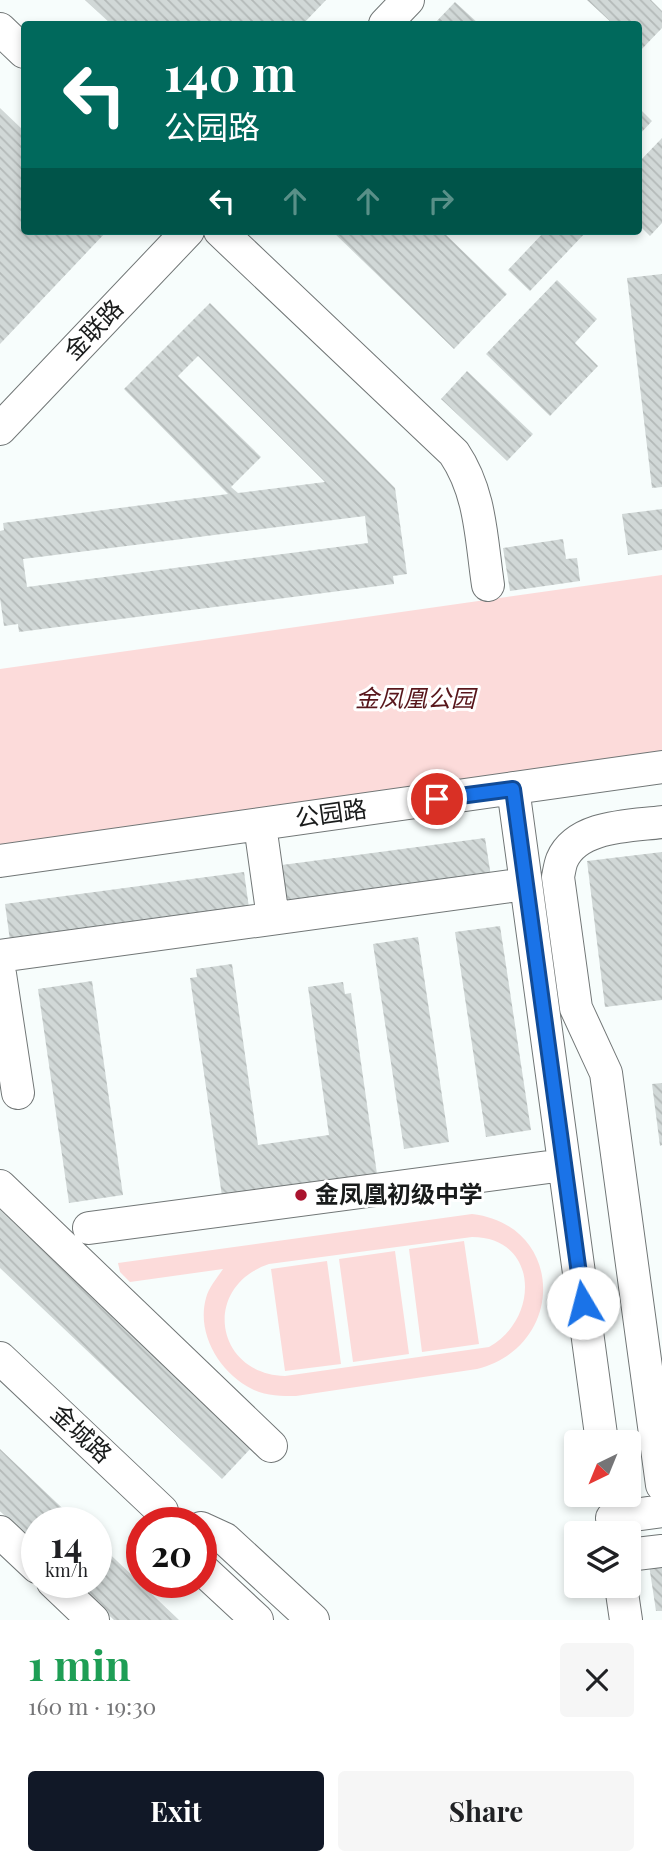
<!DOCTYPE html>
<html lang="en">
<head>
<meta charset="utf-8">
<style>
	:root { --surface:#fff; --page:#f6f6f6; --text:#202124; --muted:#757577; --accent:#111827 }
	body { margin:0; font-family:"Playfair Display","Noto Sans SC",serif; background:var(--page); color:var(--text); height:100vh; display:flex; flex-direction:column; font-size:26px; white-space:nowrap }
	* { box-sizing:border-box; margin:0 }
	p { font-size:23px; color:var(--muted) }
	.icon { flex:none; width:38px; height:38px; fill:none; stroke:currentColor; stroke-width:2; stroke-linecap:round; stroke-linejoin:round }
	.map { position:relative; height:1620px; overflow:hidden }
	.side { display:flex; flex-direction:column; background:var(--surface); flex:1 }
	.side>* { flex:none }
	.guide { position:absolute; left:21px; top:21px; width:621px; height:214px; border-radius:7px; box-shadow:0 4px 10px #0003; background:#00695c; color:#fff; overflow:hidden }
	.needle { width:46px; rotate:223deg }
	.controls { position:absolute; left:564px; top:1430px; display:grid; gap:14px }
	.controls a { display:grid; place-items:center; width:77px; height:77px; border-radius:7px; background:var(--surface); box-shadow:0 4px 10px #0003; font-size:35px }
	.speed { position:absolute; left:21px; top:1507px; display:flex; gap:14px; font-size:35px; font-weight:700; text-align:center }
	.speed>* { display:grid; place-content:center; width:91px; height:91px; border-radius:50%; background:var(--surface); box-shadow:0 4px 10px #0003; line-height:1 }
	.speed small { font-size:18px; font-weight:400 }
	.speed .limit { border:10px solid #d22; background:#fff; color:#111 }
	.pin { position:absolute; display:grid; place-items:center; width:60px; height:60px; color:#fff; margin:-30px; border:4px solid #fff; border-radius:50%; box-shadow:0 2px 7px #0007 }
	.me { position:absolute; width:77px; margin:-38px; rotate:352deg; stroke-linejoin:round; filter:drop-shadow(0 0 5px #0008) }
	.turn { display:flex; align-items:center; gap:24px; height:147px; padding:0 28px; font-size:32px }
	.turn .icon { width:91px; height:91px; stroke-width:2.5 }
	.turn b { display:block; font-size:49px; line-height:60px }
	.lanes { display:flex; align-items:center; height:66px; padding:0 28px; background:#0003; justify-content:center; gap:35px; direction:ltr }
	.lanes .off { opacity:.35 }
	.round { display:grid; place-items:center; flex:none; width:74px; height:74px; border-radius:7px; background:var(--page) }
	.overview { display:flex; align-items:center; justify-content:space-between; height:119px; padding:0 28px }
	h1 { font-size:42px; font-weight:700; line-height:52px; color:#1e9e55 }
	.action { display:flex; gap:14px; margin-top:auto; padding:14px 28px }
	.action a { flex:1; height:80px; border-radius:7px; background:var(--accent); color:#fff; font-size:28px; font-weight:700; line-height:80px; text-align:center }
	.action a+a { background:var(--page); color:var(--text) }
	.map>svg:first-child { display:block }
</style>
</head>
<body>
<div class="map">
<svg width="662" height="1620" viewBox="0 0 662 1620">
	<defs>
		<pattern id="building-back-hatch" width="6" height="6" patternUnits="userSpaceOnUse" patternTransform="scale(1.75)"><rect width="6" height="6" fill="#d1d8d7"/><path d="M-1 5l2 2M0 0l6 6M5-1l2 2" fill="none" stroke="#b3b9b8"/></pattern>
	</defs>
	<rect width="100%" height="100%" fill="#f7fdfc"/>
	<!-- green -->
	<path fill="#fcdbda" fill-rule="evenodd" d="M 662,575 L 662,753 L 0,846 L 0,669 Z
		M 472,1214 C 565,1225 567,1346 477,1369 L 296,1396 C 281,1396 266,1396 252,1389 C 220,1373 196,1334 206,1298 C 209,1287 217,1278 223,1269 L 130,1282 L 120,1272 L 118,1263 ZM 472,1237 C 539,1237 540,1319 489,1347 L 285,1376 C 215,1374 201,1287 269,1264 Z
		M 464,1241 L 479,1344 L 422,1352 L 409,1249 Z
		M 395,1251 L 409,1354 L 353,1362 L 339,1259 Z
		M 327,1261 L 341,1364 L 285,1371 L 271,1269 Z"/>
	<!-- building -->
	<path fill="url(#building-back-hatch)" fill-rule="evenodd" d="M 85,0 L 326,0 L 303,24 L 111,24 Z
		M 587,0 L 651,0 L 662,11 L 662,28 L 640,51 L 639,24 L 613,24 Z
		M 455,2 L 479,24 L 434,24 Z
		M 0,108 L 24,131 L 24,231 L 107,231 L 0,344 Z
		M 639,108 L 652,121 L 639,135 Z
		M 662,138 L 662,223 L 650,236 L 639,225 L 639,162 Z
		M 332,231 L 442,231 L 507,294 L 454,349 Z
		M 545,231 L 587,231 L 530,291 L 508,270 Z
		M 662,274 L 662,487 L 652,488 L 627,278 Z
		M 557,280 L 597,319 L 575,343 L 598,366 L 550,416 L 486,354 Z
		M 210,303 L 395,488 L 407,574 L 393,576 L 394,584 L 19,632 L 18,624 L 4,626 L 0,598 L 0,531 L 4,530 L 3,523 L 228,494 L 124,389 ZM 198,356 L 325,482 L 238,493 L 231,487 L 261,457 L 178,376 ZM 365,516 L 368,543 L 27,587 L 23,559 Z
		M 467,371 L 533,434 L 507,461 L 441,399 Z
		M 662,509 L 662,550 L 628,555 L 622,514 Z
		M 563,539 L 566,559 L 577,558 L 580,581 L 510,591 L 503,548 Z
		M 485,838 L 492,883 L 288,910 L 282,865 Z
		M 662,852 L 662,1000 L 605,1007 L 587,861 Z
		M 244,872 L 250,915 L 11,948 L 5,904 Z
		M 500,926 L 531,1130 L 486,1137 L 455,932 Z
		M 418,937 L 449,1142 L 404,1149 L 373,944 Z
		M 232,964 L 258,1145 L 329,1135 L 308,987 L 343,982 L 345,994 L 351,993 L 377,1174 L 222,1196 L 190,978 L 197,977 L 196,969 Z
		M 92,981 L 123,1195 L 69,1203 L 38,989 Z
		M 662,1083 L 662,1145 L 660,1146 L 652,1084 Z
		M 0,1208 L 252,1447 L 222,1479 L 0,1268 Z
		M 0,1449 L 77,1522 L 37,1522 L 37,1546 L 0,1511 Z
		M 96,1541 L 179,1620 L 114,1620 L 74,1582 L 96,1582 Z
		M 662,1563 L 662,1611 L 656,1611 L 649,1565 Z"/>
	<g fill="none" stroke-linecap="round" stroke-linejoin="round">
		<!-- minor casing -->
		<g stroke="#717676" stroke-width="34">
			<path id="minor" d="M 385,24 L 408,0
				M 0,29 L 24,52
				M 220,231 L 454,453 C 481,493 481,538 488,585
				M 0,429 L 188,231
				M 513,788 L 602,1442
				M 662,822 C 631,826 577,825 562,860 C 560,865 559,872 558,877 L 576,1008 L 606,1073 L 662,1485
				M 260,825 L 273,918
				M 0,861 L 662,767
				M 0,956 L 526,884
				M 0,974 L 18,1093
				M 0,1186 L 271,1446
				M 89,1228 L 564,1165
				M 0,1358 L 162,1511
				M 612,1518 L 662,1511
				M 201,1528 L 225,1539 L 313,1620
				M 0,1532 L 37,1567
				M 628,1555 L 662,1551
				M 201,1568 L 257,1620
				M 53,1582 L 93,1620
				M 621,1586 L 626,1620"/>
		</g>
		<!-- minor -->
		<use href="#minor" stroke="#fff" stroke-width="32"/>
	</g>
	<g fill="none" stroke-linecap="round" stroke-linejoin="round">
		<!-- route casing -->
		<g stroke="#114b97" stroke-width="18">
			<path id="route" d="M 437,799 L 513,789 L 583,1303"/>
		</g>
		<!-- route -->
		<use href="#route" stroke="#1a73e8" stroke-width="12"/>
	</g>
	<!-- markers -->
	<circle fill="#aa132e" stroke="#fff" stroke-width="2.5" cx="301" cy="1195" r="7"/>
	<g text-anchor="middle" stroke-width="6" stroke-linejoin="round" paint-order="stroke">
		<!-- street labels -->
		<g font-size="24" fill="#191b1b" stroke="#fff">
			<text transform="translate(94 330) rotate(-46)" y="8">金联路</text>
			<text transform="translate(331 814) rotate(-8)" y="8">公园路</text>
			<text transform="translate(81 1434) rotate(43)" y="8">金城路</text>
		</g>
		<!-- park labels -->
		<g font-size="24" font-style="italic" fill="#58161b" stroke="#fff">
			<text x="415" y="707">金凤凰公园</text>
		</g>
		<!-- poi labels -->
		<g font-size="24" font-weight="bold" fill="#191b1b" stroke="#fff" text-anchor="start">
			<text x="315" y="1203">金凤凰初级中学</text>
		</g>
	</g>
</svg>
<div class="controls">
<a><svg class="needle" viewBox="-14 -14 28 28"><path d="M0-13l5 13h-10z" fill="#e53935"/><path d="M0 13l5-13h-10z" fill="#757577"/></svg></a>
<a><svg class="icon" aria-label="layers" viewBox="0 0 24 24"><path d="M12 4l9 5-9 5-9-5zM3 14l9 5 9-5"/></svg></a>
</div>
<div class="speed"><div>14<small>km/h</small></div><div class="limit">20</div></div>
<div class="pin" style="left:437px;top:799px;background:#d93025"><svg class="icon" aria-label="arrive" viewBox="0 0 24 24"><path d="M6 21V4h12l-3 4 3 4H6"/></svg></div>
<svg class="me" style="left:583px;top:1303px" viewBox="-20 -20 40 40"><circle r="19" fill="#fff"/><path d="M0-13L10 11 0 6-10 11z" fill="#1a73e8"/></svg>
<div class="guide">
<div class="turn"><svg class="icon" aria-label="left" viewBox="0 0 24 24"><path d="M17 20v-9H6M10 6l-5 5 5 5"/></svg><div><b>140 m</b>公园路</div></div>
<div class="lanes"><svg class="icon" aria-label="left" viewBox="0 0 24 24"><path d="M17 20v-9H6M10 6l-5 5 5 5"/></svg><svg class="icon off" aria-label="ahead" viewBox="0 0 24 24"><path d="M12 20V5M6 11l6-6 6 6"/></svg><svg class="icon off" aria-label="ahead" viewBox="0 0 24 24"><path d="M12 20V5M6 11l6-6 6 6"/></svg><svg class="icon off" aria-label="right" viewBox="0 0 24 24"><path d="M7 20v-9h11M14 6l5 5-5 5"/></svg></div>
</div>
</div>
<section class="side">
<div class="overview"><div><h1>1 min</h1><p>160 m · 19:30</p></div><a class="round"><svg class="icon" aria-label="close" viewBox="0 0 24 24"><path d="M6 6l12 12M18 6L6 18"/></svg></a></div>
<div class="action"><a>Exit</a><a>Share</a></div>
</section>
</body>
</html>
